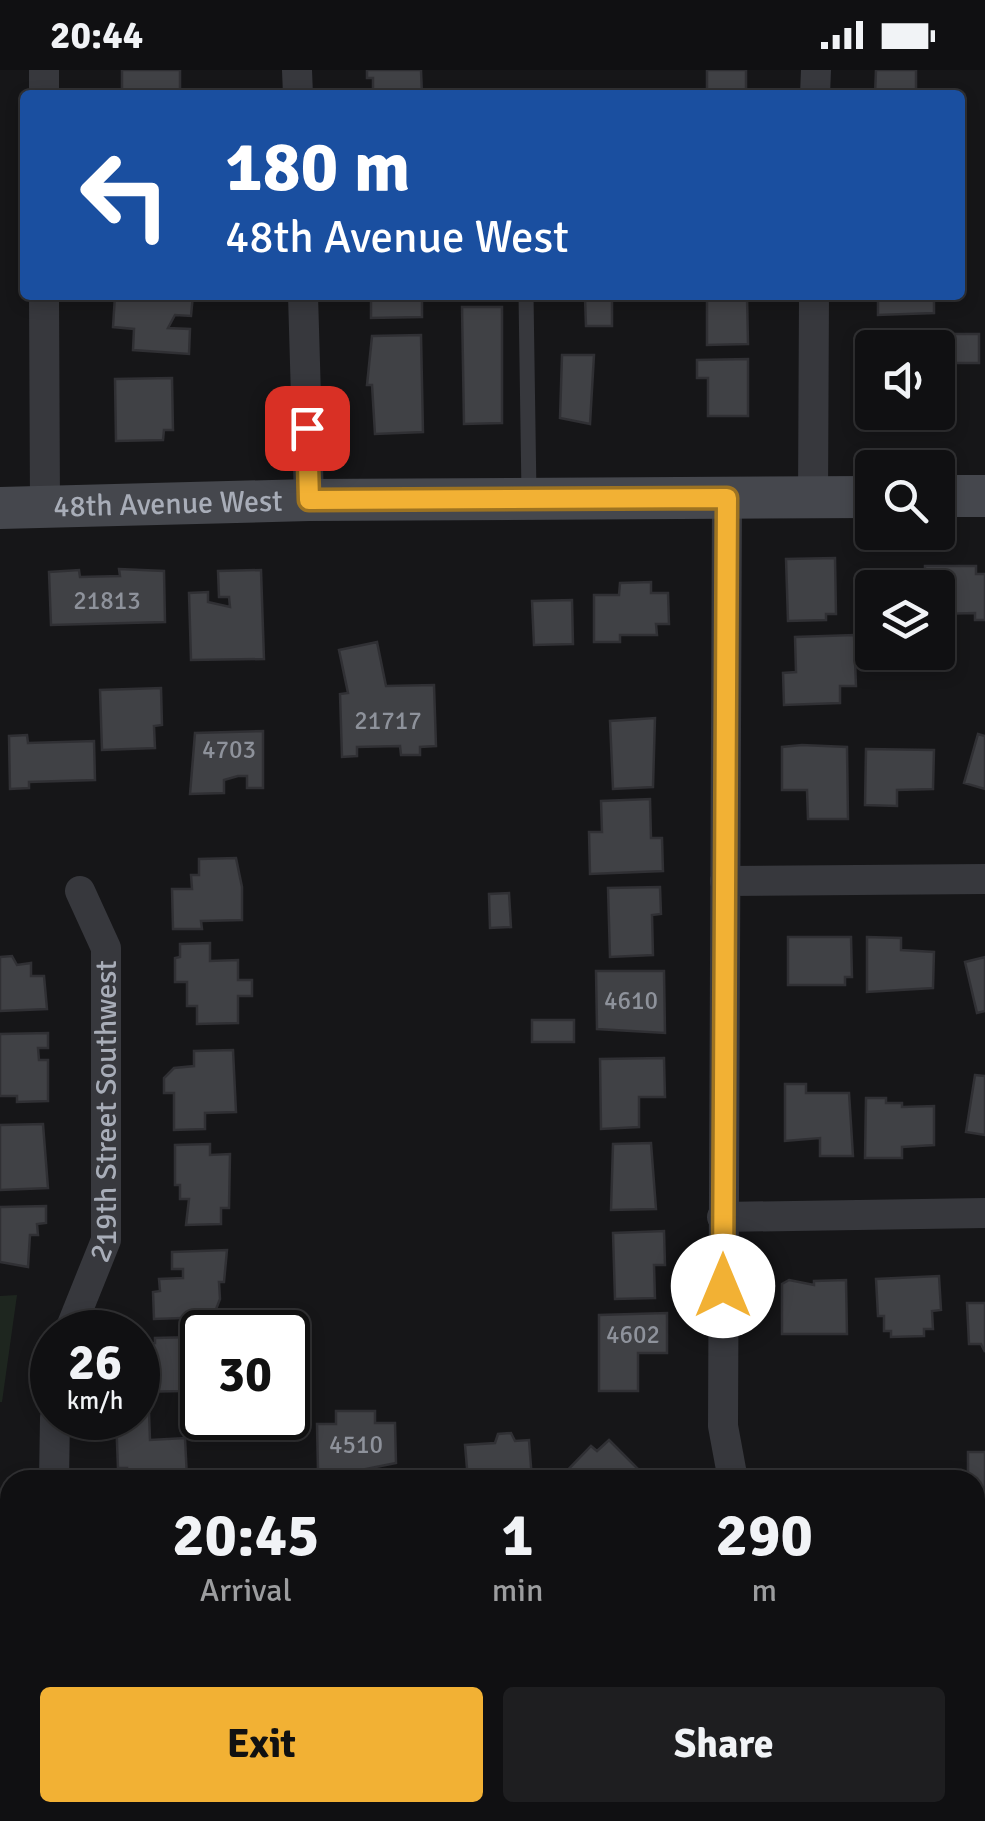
<!DOCTYPE html>
<html lang="en">
<head>
<meta charset="utf-8">
<style>
	:root { --surface:#101012; --page:#1e1e20; --text:#f1f3f6; --muted:#9c9d9f; --line:#303032; --accent:#f2b134 }
	body { margin:0; font-family:Signika,sans-serif; background:var(--page); color:var(--text); height:100vh; display:flex; flex-direction:column; font-size:38px; white-space:nowrap }
	* { box-sizing:border-box; margin:0 }
	p { font-size:32px; color:var(--muted) }
	.icon { flex:none; width:55px; height:55px; fill:none; stroke:currentColor; stroke-width:2; stroke-linecap:round; stroke-linejoin:round }
	.map { position:relative; flex:1; overflow:hidden }
	.details { position:absolute; left:0px; top:1400px; width:985px; height:352px; display:flex; flex-direction:column; background:var(--surface); border-radius:30px 30px 0 0; box-shadow:0 5px 15px #0003,0 0 0 2px var(--line) }
	.details>* { flex:none }
	.hud { position:absolute; left:20px; top:20px; width:945px; height:210px; border-radius:10px; box-shadow:0 5px 15px #0003,0 0 0 2px var(--line); background:#1a4fa0; color:#fff; overflow:hidden }
	.controls { position:absolute; left:855px; top:260px; display:grid; gap:20px }
	.controls a { display:grid; place-items:center; width:100px; height:100px; border-radius:10px; background:var(--surface); box-shadow:0 5px 15px #0003,0 0 0 2px var(--line); font-size:50px }
	.speed { position:absolute; left:30px; top:1240px; display:flex; gap:20px; font-size:50px; font-weight:700; text-align:center }
	.speed>* { display:grid; place-content:center; width:130px; height:130px; border-radius:50%; background:var(--surface); box-shadow:0 5px 15px #0003,0 0 0 2px var(--line); line-height:1 }
	.speed small { font-size:25px; font-weight:400 }
	.speed .limit { border:5px solid #111; border-radius:15px; background:#fff; color:#111 }
	.pin { position:absolute; display:grid; place-items:center; width:85px; height:85px; color:#fff; margin:-42px; border-radius:20px; box-shadow:0 5px 15px #0006 }
	.me { position:absolute; width:110px; margin:-55px; rotate:0deg; stroke-linejoin:round; filter:drop-shadow(0 0 8px #0008) }
	.turn { display:flex; align-items:center; gap:35px; height:210px; padding:0 40px; font-size:45px }
	.turn .icon { width:130px; height:130px; stroke-width:2.5 }
	.turn b { display:block; font-size:70px; line-height:85px }
	.eta { display:flex; justify-content:space-evenly; align-items:center; height:170px; text-align:center }
	.eta b { font-size:60px; font-weight:800; line-height:70px }
	.primary-button { display:flex; gap:20px; margin-top:auto; padding:20px 40px }
	.primary-button a { flex:1; height:115px; border-radius:10px; background:var(--accent); color:#111; font-size:40px; font-weight:800; line-height:115px; text-align:center }
	.primary-button a+a { background:var(--page); color:var(--text) }
	.status { display:flex; justify-content:space-between; align-items:center; height:70px; padding:0 50px; background:var(--surface); direction:ltr }
	.status svg { height:28px; fill:currentColor }
	.map>svg:first-child { display:block }
</style>
</head>
<body>
<div class="status"><b>20:44</b><svg viewBox="0 0 49 12"><path d="M0 12V9h3v3zM5 12V6h3v6zM10 12V3h3v9zM15 12V0h3v12zM26 1h20v11H26zM47 4h2v5h-2z"/></svg></div>
<div class="map">
<svg width="985" height="1751" viewBox="0 0 985 1751">
	<rect width="100%" height="100%" fill="#161618"/>
	<!-- green -->
	<path fill="#1e261f" d="M 17,1225 L 2,1332 L 0,1332 L 0,1226 Z"/>
	<!-- building -->
	<path fill="#404145" stroke="#303034" stroke-width="2.5" d="M 122,0 L 180,0 L 180,25 L 122,25 Z
		M 367,0 L 421,0 L 422,25 L 373,25 L 373,8 L 367,8 Z
		M 707,0 L 746,0 L 746,25 L 707,25 Z
		M 876,0 L 916,0 L 916,25 L 875,25 Z
		M 115,225 L 193,225 L 191,246 L 175,245 L 168,258 L 190,259 L 189,284 L 133,280 L 134,259 L 113,257 Z
		M 366,225 L 422,225 L 422,247 L 371,248 L 371,230 L 366,230 Z
		M 707,225 L 747,225 L 748,274 L 707,275 Z
		M 878,225 L 934,225 L 934,243 L 878,245 Z
		M 585,228 L 612,228 L 612,256 L 586,256 Z
		M 462,237 L 502,237 L 502,353 L 464,354 Z
		M 943,264 L 979,264 L 979,293 L 943,293 Z
		M 421,265 L 423,362 L 375,364 L 372,315 L 367,315 L 372,266 Z
		M 562,285 L 594,285 L 590,354 L 560,348 Z
		M 748,289 L 748,346 L 708,346 L 708,308 L 697,308 L 697,290 Z
		M 938,300 L 940,310 L 954,310 L 955,349 L 910,355 L 910,342 L 938,342 Z
		M 172,308 L 173,360 L 164,360 L 163,370 L 116,371 L 115,309 Z
		M 835,488 L 836,544 L 826,544 L 826,550 L 788,551 L 786,489 Z
		M 925,496 L 976,496 L 976,504 L 985,504 L 985,550 L 975,550 L 975,543 L 938,544 L 938,518 L 925,518 Z
		M 119,499 L 164,501 L 165,552 L 51,555 L 49,502 L 79,500 L 80,507 L 120,506 Z
		M 261,500 L 264,589 L 191,590 L 189,523 L 208,522 L 208,532 L 230,537 L 229,527 L 219,527 L 218,501 Z
		M 651,512 L 651,523 L 668,523 L 669,554 L 656,554 L 657,565 L 620,565 L 620,572 L 594,572 L 594,525 L 619,525 L 620,513 Z
		M 572,530 L 573,574 L 534,575 L 532,531 Z
		M 854,565 L 856,616 L 840,616 L 840,633 L 784,635 L 783,603 L 796,602 L 795,567 Z
		M 377,572 L 386,616 L 434,615 L 436,676 L 420,677 L 420,685 L 401,685 L 400,676 L 357,677 L 357,686 L 342,687 L 340,624 L 348,623 L 339,580 Z
		M 161,618 L 162,655 L 154,656 L 155,678 L 102,680 L 100,620 Z
		M 655,648 L 653,717 L 613,719 L 610,651 Z
		M 263,661 L 263,718 L 247,718 L 247,706 L 238,706 L 224,710 L 224,723 L 190,724 L 195,663 Z
		M 978,664 L 985,666 L 985,719 L 964,713 Z
		M 27,665 L 28,673 L 94,671 L 95,710 L 29,712 L 29,718 L 10,719 L 9,666 Z
		M 802,675 L 847,677 L 848,749 L 808,749 L 807,720 L 782,720 L 782,677 Z
		M 866,679 L 934,680 L 933,719 L 897,720 L 897,736 L 865,735 Z
		M 650,729 L 651,768 L 662,768 L 663,801 L 590,804 L 589,762 L 602,762 L 601,731 Z
		M 236,788 L 242,817 L 242,850 L 201,851 L 202,859 L 173,859 L 172,819 L 192,819 L 191,805 L 199,805 L 199,789 Z
		M 660,817 L 661,844 L 652,845 L 653,885 L 610,887 L 608,818 Z
		M 509,823 L 511,857 L 490,858 L 489,824 Z
		M 788,867 L 851,867 L 852,907 L 845,907 L 845,915 L 788,915 Z
		M 867,867 L 901,868 L 901,880 L 934,882 L 933,918 L 867,922 Z
		M 210,873 L 210,891 L 238,890 L 238,910 L 252,910 L 252,926 L 238,926 L 238,953 L 197,954 L 197,936 L 187,936 L 187,912 L 175,912 L 175,888 L 180,887 L 180,874 Z
		M 12,886 L 17,895 L 31,893 L 31,906 L 44,906 L 47,939 L 0,941 L 0,887 Z
		M 985,887 L 985,941 L 977,943 L 965,892 Z
		M 596,901 L 664,901 L 665,963 L 597,959 Z
		M 532,950 L 574,950 L 574,972 L 532,972 Z
		M 48,963 L 48,978 L 38,978 L 39,990 L 48,990 L 48,1031 L 17,1032 L 17,1026 L 0,1026 L 0,964 Z
		M 233,980 L 236,1042 L 205,1043 L 205,1059 L 174,1060 L 174,1023 L 164,1023 L 164,1008 L 174,998 L 194,996 L 194,981 Z
		M 664,988 L 665,1027 L 639,1027 L 639,1057 L 601,1059 L 600,989 Z
		M 975,1005 L 985,1006 L 985,1065 L 966,1062 Z
		M 785,1014 L 806,1014 L 806,1023 L 849,1023 L 853,1086 L 820,1086 L 820,1068 L 785,1071 Z
		M 866,1028 L 886,1028 L 886,1033 L 902,1033 L 902,1037 L 934,1036 L 934,1075 L 902,1077 L 902,1088 L 865,1088 Z
		M 43,1054 L 48,1118 L 0,1120 L 0,1055 Z
		M 651,1073 L 656,1139 L 611,1140 L 613,1074 Z
		M 210,1074 L 210,1085 L 230,1084 L 229,1138 L 221,1138 L 221,1154 L 186,1155 L 189,1129 L 180,1129 L 180,1115 L 175,1115 L 175,1075 Z
		M 46,1136 L 46,1153 L 37,1154 L 38,1165 L 30,1165 L 28,1197 L 0,1192 L 0,1137 Z
		M 664,1161 L 665,1195 L 654,1195 L 655,1228 L 615,1229 L 613,1163 Z
		M 227,1180 L 224,1212 L 219,1212 L 220,1229 L 213,1247 L 154,1249 L 153,1222 L 160,1221 L 159,1209 L 183,1208 L 183,1199 L 172,1199 L 172,1182 Z
		M 939,1206 L 941,1240 L 932,1241 L 933,1259 L 924,1259 L 924,1266 L 891,1267 L 891,1261 L 884,1261 L 884,1246 L 878,1246 L 876,1209 Z
		M 789,1210 L 814,1215 L 814,1211 L 846,1210 L 847,1264 L 782,1264 L 782,1214 Z
		M 967,1233 L 985,1233 L 985,1282 L 981,1274 L 969,1274 Z
		M 667,1243 L 667,1283 L 638,1283 L 638,1321 L 599,1321 L 599,1245 Z
		M 194,1267 L 192,1300 L 185,1301 L 181,1321 L 138,1322 L 138,1274 L 155,1273 L 155,1268 Z
		M 336,1341 L 375,1341 L 375,1353 L 395,1353 L 396,1393 L 351,1402 L 318,1400 L 317,1354 L 336,1354 Z
		M 138,1342 L 149,1342 L 150,1370 L 185,1368 L 187,1408 L 127,1410 L 127,1398 L 118,1398 L 116,1348 L 138,1348 Z
		M 511,1363 L 515,1371 L 529,1370 L 532,1410 L 468,1410 L 465,1375 L 495,1373 L 498,1364 Z
		M 609,1370 L 639,1400 L 629,1410 L 558,1410 L 591,1376 L 597,1381 Z
		M 968,1382 L 985,1382 L 985,1471 L 975,1471 L 975,1410 L 968,1410 Z
		M 975,1591 L 985,1591 L 985,1691 L 975,1692 Z
		M 121,1742 L 186,1742 L 187,1751 L 122,1751 Z
		M 350,1742 L 415,1742 L 415,1751 L 350,1751 Z
		M 751,1742 L 806,1742 L 806,1751 L 751,1751 Z
		M 930,1742 L 930,1751 L 886,1751 L 886,1743 Z"/>
	<g fill="none" stroke-linecap="round" stroke-linejoin="round">
		<!-- lane -->
		<path stroke="#37383d" stroke-width="15" d="M 526,225 L 529,425
			M 975,1526 L 985,1505
			M 975,1527 L 985,1542"/>
		<!-- street -->
		<g stroke="#37383d" stroke-width="30">
			<path d="M 44,0 L 44,25"/>
			<path d="M 297,0 L 298,25"/>
			<path d="M 815,25 L 816,0"/>
			<path d="M 44,225 L 45,437"/>
			<path d="M 303,225 L 309,430"/>
			<path d="M 727,428 L 723,1356 L 733,1410"/>
			<path d="M 813,428 L 814,225"/>
			<path d="M 725,811 L 985,809"/>
			<path d="M 722,1147 L 985,1143"/>
			<path id="s1" d="M 69,1262 L 106,1170 L 106,878 L 80,821"/>
			<path d="M 54,1410 L 55,1348"/>
			<path d="M 840,1742 L 840,1751"/>
			<path d="M 49,1751 L 49,1742"/>
			<path d="M 467,1751 L 467,1742"/>
		</g>
		<!-- secondary -->
		<g stroke="#45474d" stroke-width="42">
			<path d="M 938,426 L 985,426"/>
			<path id="s2" d="M 0,438 L 309,430 L 872,427"/>
		</g>
	</g>
	<g fill="none" stroke-linecap="round" stroke-linejoin="round">
		<!-- route casing -->
		<g stroke="#9d7322" stroke-width="25">
			<path id="route" d="M 307,358 L 309,430 L 727,428 L 723,1216"/>
		</g>
		<!-- route -->
		<use href="#route" stroke="#f2b134" stroke-width="18"/>
	</g>
	<g text-anchor="middle" stroke-width="10" stroke-linejoin="round" paint-order="stroke">
		<!-- number labels -->
		<g font-size="25" fill="#8e929b">
			<text x="107" y="539">21813</text>
			<text x="388" y="659">21717</text>
			<text x="229" y="688">4703</text>
			<text x="631" y="939">4610</text>
			<text x="633" y="1273">4602</text>
			<text x="356" y="1383">4510</text>
		</g>
		<!-- street labels -->
		<g font-size="30" fill="#a8adb8" stroke="#111113">
			<text dy="10" stroke="none"><textPath href="#s2" startOffset="168">48th Avenue West</textPath></text>
			<text dy="10" stroke="none"><textPath href="#s1" startOffset="228">219th Street Southwest</textPath></text>
		</g>
	</g>
</svg>
<div class="controls">
<a><svg class="icon" aria-label="sound" viewBox="0 0 24 24"><path d="M4 9h4l5-4v14l-5-4H4zM17 9q2 3 0 6"/></svg></a>
<a><svg class="icon" aria-label="search" viewBox="0 0 24 24"><circle cx="10" cy="10" r="6"/><path d="M15 15l6 6"/></svg></a>
<a><svg class="icon" aria-label="layers" viewBox="0 0 24 24"><path d="M12 4l9 5-9 5-9-5zM3 14l9 5 9-5"/></svg></a>
</div>
<div class="speed"><div>26<small>km/h</small></div><div class="limit">30</div></div>
<div class="pin" style="left:307px;top:358px;background:#d93025"><svg class="icon" aria-label="arrive" viewBox="0 0 24 24"><path d="M6 21V4h12l-3 4 3 4H6"/></svg></div>
<svg class="me" style="left:723px;top:1216px" viewBox="-20 -20 40 40"><circle r="19" fill="#fff"/><path d="M0-13L10 11 0 6-10 11z" fill="#f2b134"/></svg>
<div class="hud">
<div class="turn"><svg class="icon" aria-label="left" viewBox="0 0 24 24"><path d="M17 20v-9H6M10 6l-5 5 5 5"/></svg><div><b>180 m</b>48th Avenue West</div></div>
</div>
<section class="details">
<div class="eta">
<div><b>20:45</b><p>Arrival</p></div>
<div><b>1</b><p>min</p></div>
<div><b>290</b><p>m</p></div>
</div>
<div class="primary-button"><a>Exit</a><a>Share</a></div>
</section>
</div>
</body>
</html>
